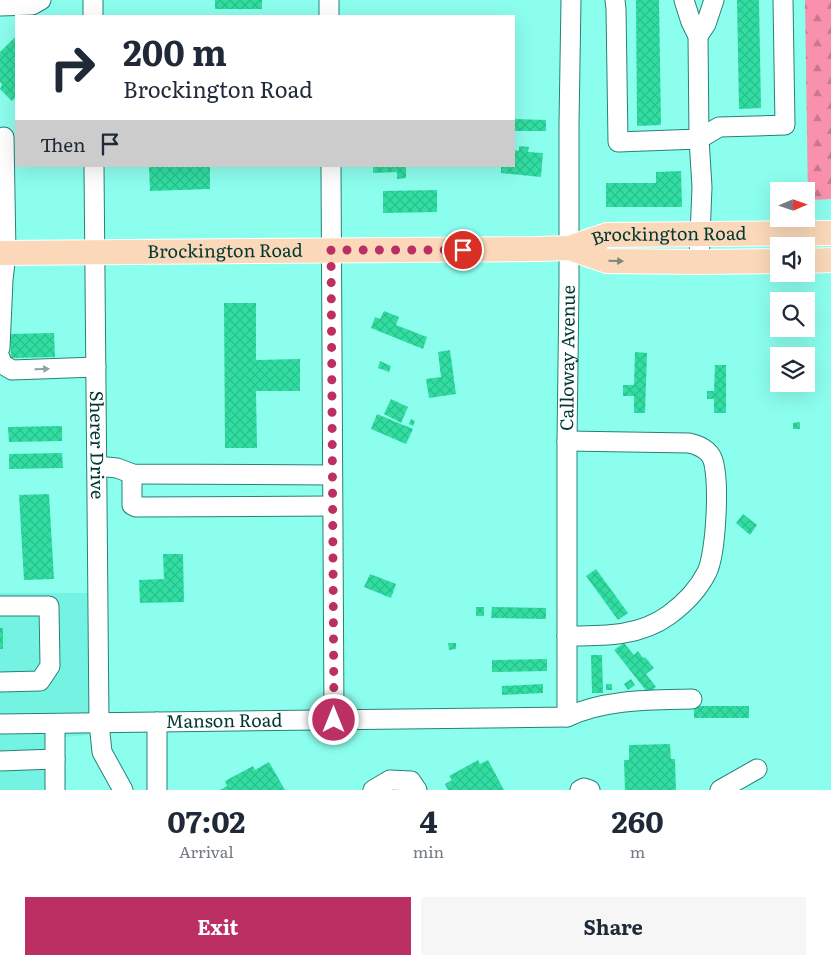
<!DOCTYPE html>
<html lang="en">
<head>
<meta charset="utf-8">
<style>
	:root { --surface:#fff; --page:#f6f6f7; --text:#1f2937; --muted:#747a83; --accent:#bb2f62 }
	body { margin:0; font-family:Literata,serif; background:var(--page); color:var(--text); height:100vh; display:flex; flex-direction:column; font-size:19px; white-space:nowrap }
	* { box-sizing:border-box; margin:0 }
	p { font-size:16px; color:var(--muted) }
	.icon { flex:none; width:28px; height:28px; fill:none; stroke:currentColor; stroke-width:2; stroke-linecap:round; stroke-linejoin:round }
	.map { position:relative; height:790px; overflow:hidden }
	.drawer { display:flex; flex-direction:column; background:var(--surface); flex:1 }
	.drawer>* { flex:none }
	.banner { position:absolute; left:15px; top:15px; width:500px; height:152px; border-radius:0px; box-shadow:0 5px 20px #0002; background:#fff; color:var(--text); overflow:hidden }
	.needle { width:32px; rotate:88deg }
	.tools { position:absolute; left:770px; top:182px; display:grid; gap:10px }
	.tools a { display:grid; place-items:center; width:45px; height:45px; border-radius:0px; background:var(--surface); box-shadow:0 5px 20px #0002; font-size:25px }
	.pin { position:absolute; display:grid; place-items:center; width:42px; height:42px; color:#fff; margin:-21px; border:2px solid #fff; border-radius:50%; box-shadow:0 1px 5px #0007 }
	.me { position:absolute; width:55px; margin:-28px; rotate:0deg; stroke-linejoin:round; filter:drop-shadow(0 0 4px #0008) }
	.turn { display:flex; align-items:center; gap:18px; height:105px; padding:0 25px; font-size:22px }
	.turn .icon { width:65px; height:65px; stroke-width:2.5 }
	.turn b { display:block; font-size:35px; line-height:42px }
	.then { display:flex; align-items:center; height:48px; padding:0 25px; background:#0003; gap:10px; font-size:19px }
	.eta { display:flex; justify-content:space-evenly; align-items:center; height:85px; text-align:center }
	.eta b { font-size:30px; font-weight:700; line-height:35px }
	.action { display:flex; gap:10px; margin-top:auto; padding:10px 25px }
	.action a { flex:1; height:58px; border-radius:0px; background:var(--accent); color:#fff; font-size:20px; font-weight:700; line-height:58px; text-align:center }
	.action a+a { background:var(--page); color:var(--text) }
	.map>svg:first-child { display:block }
</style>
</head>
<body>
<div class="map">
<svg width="831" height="790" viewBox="0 0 831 790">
	<defs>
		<pattern id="forest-firs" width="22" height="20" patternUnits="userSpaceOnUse" patternTransform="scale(1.25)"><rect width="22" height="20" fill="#fa91ac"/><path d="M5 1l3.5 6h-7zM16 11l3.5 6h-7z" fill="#c8778d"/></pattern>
		<pattern id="building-cross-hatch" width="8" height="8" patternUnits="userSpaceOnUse" patternTransform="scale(1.25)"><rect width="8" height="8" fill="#31dea2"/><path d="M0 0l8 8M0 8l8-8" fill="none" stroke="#2abf8c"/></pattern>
	</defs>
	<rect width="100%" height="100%" fill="#8cfeee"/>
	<!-- built -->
	<path fill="#75f3e2" d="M 0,593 L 98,593 L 99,723 L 88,735 L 65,737 L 66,790 L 0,790 Z"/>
	<!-- forest -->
	<path fill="url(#forest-firs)" d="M 805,0 L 831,0 L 831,199 L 808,200 Z"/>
	<!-- building -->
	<path fill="url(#building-cross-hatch)" d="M 215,0 L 262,0 L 262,9 L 215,9 Z
		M 636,0 L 659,0 L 661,125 L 637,126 Z
		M 737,0 L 759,0 L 761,108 L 739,109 Z
		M 15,37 L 16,97 L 12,101 L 0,89 L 2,84 L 0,82 L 0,52 Z
		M 514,119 L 546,120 L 546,131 L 514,131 Z
		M 519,146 L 529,147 L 528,152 L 543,153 L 541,177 L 501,173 L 501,166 L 514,166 L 514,150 L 519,151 Z
		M 149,166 L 210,166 L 210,189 L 150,191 Z
		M 373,166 L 406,166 L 406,178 L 397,179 L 397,172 L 373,173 Z
		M 681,171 L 682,207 L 606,207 L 606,183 L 656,183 L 656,172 Z
		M 437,190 L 437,212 L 383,213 L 383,191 Z
		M 224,303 L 256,303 L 256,360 L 300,359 L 300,391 L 256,391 L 257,448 L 225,448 Z
		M 384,311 L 399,317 L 396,325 L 427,337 L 423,349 L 371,328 L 375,317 L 380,319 Z
		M 54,333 L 55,357 L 11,358 L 10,334 Z
		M 450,350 L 456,394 L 429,398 L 426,379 L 441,377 L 438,352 Z
		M 635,352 L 647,353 L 645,413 L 634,413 L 634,396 L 623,396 L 623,385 L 634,385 Z
		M 380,361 L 391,366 L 389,372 L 378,368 Z
		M 715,365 L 726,365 L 726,413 L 714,413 L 714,399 L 707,399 L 707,391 L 714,391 Z
		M 391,399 L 408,407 L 401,423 L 384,414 Z
		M 377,414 L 413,429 L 406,444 L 371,429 Z
		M 411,419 L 415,421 L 413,426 L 409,424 Z
		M 800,422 L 800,429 L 793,429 L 793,423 Z
		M 62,426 L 62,441 L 9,442 L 8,427 Z
		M 62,453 L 63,468 L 9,469 L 9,454 Z
		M 49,494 L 54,579 L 24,580 L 19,495 Z
		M 743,514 L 757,525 L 750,535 L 736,523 Z
		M 163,554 L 183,554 L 184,602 L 140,603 L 139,580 L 164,579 Z
		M 596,569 L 628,613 L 618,620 L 586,576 Z
		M 370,574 L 396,584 L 391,598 L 364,587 Z
		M 476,607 L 484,607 L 484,616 L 476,616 Z
		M 492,607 L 546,608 L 546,619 L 491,618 Z
		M 0,628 L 3,628 L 3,649 L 0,649 Z
		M 448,643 L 456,643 L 456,649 L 449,650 Z
		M 624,643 L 634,655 L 638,651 L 643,658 L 645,657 L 654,668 L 646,674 L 656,687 L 648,693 L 614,650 Z
		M 591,655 L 602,655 L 603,693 L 592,693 Z
		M 547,659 L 547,671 L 492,672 L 492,660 Z
		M 631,679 L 635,685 L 628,690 L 624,684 Z
		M 543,684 L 543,693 L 502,695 L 502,686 Z
		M 606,684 L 612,684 L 612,690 L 606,690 Z
		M 694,706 L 749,706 L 749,718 L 694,718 Z
		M 670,744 L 671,759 L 675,759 L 676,790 L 625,790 L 624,760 L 629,760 L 629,745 Z
		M 478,760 L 480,764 L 488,760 L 504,790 L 448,790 L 445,784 L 452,780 L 449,776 Z
		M 269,762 L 285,790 L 220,790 L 227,786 L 225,781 L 253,766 L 255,770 Z"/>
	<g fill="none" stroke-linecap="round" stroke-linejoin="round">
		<!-- minor casing -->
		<g stroke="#268277" stroke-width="21">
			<g id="minor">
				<path d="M 93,0 L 93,16"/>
				<path d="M 329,0 L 329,16"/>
				<path d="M 615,0 L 616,9 L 618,142 L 699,139 L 698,36 L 691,22 L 684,0"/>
				<path d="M 0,6 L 32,5 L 41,0"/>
				<path d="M 698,36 L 706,24 L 714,0"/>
				<path id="s1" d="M 94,166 L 99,723 L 102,752 L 123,790"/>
				<path d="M 331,166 L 334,720"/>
				<path d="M 699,262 L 702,187 L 699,139 L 719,127 L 785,125 L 783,0"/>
				<path d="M 0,348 L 3,280 L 6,253 L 4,137"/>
				<path d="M 0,357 L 2,364 L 12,370 L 96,367"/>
				<path d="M 567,441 L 689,443 C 698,445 706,448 711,456 C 721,472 716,554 707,572 C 698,590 684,604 669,615 C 639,637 602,636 567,636"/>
				<path d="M 97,466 L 117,468 L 133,474 L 332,475"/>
				<path d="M 132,474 L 132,505 L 136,507 L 332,506"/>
				<path d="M 0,606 L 49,606 L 50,666 L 40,681 L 0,682"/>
				<path id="s2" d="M 567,717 L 567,441 L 569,285 L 569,125 L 571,0"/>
				<path id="s3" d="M 0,724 L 567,717 C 605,699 651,700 692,699"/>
				<path d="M 0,761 L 55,759"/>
				<path d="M 55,790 L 55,724"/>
				<path d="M 157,790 L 157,722"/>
				<path d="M 373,790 L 390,780 L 411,781 L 417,790"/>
				<path d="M 580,790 L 584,788 L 590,790"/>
				<path d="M 720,790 L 757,769"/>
			</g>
		</g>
		<!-- major casing -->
		<g stroke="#fff" stroke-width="26">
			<g id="major">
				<path d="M 569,248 L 607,261 L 699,262 L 779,261"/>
				<path id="s4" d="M 0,253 L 537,249 L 569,248 L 607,235 L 831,233"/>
				<path d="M 806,261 L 831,260"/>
			</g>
		</g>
		<!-- minor -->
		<use href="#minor" stroke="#fff" stroke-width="19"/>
		<!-- major -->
		<use href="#major" stroke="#fad8b9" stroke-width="24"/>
	</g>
	<!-- one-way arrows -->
	<defs><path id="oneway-solid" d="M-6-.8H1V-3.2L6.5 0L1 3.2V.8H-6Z" transform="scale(1.25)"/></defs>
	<use fill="#7d8876" href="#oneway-solid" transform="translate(616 261) rotate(2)"/>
	<use fill="#8ca5a3" href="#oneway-solid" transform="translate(42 369) rotate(-2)"/>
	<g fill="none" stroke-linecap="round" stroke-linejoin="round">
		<!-- route -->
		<path stroke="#bb2f62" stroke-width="9" stroke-dasharray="0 16.2" d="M 334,720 L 331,250 L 463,250"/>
	</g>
	<g text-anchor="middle" stroke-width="4" stroke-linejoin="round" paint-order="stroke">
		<!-- street labels -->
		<g font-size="18" fill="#003732" stroke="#fff">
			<text dy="6" stroke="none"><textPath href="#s4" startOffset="671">Brockington Road</textPath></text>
			<text dy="6" stroke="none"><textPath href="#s4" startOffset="225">Brockington Road</textPath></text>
			<text dy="6" stroke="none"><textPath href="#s2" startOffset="359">Calloway Avenue</textPath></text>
			<text dy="6" stroke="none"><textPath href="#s1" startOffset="279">Sherer Drive</textPath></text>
			<text dy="6" stroke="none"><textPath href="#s3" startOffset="224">Manson Road</textPath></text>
		</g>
	</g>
</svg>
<div class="tools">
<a><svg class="needle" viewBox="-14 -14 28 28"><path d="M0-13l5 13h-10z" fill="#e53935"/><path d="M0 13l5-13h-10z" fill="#747a83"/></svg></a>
<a><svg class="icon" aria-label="sound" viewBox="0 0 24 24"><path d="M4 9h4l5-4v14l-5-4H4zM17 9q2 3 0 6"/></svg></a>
<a><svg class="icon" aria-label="search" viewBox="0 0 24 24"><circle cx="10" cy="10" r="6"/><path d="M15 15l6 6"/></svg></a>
<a><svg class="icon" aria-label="layers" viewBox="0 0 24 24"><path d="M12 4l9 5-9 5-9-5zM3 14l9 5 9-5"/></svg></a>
</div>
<div class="pin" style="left:463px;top:250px;background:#d93025"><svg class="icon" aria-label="arrive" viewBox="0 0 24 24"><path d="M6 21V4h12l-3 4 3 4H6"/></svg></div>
<svg class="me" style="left:334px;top:720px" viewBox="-20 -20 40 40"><circle r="17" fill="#bb2f62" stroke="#fff" stroke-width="3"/><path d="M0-11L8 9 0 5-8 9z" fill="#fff"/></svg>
<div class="banner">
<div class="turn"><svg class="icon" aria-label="right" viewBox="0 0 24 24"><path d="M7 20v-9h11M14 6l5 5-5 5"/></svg><div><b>200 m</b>Brockington Road</div></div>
<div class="then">Then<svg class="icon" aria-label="arrive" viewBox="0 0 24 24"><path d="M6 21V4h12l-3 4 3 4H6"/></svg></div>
</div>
</div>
<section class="drawer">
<div class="eta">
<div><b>07:02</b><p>Arrival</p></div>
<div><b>4</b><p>min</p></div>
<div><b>260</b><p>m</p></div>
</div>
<div class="action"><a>Exit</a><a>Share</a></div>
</section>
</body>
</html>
